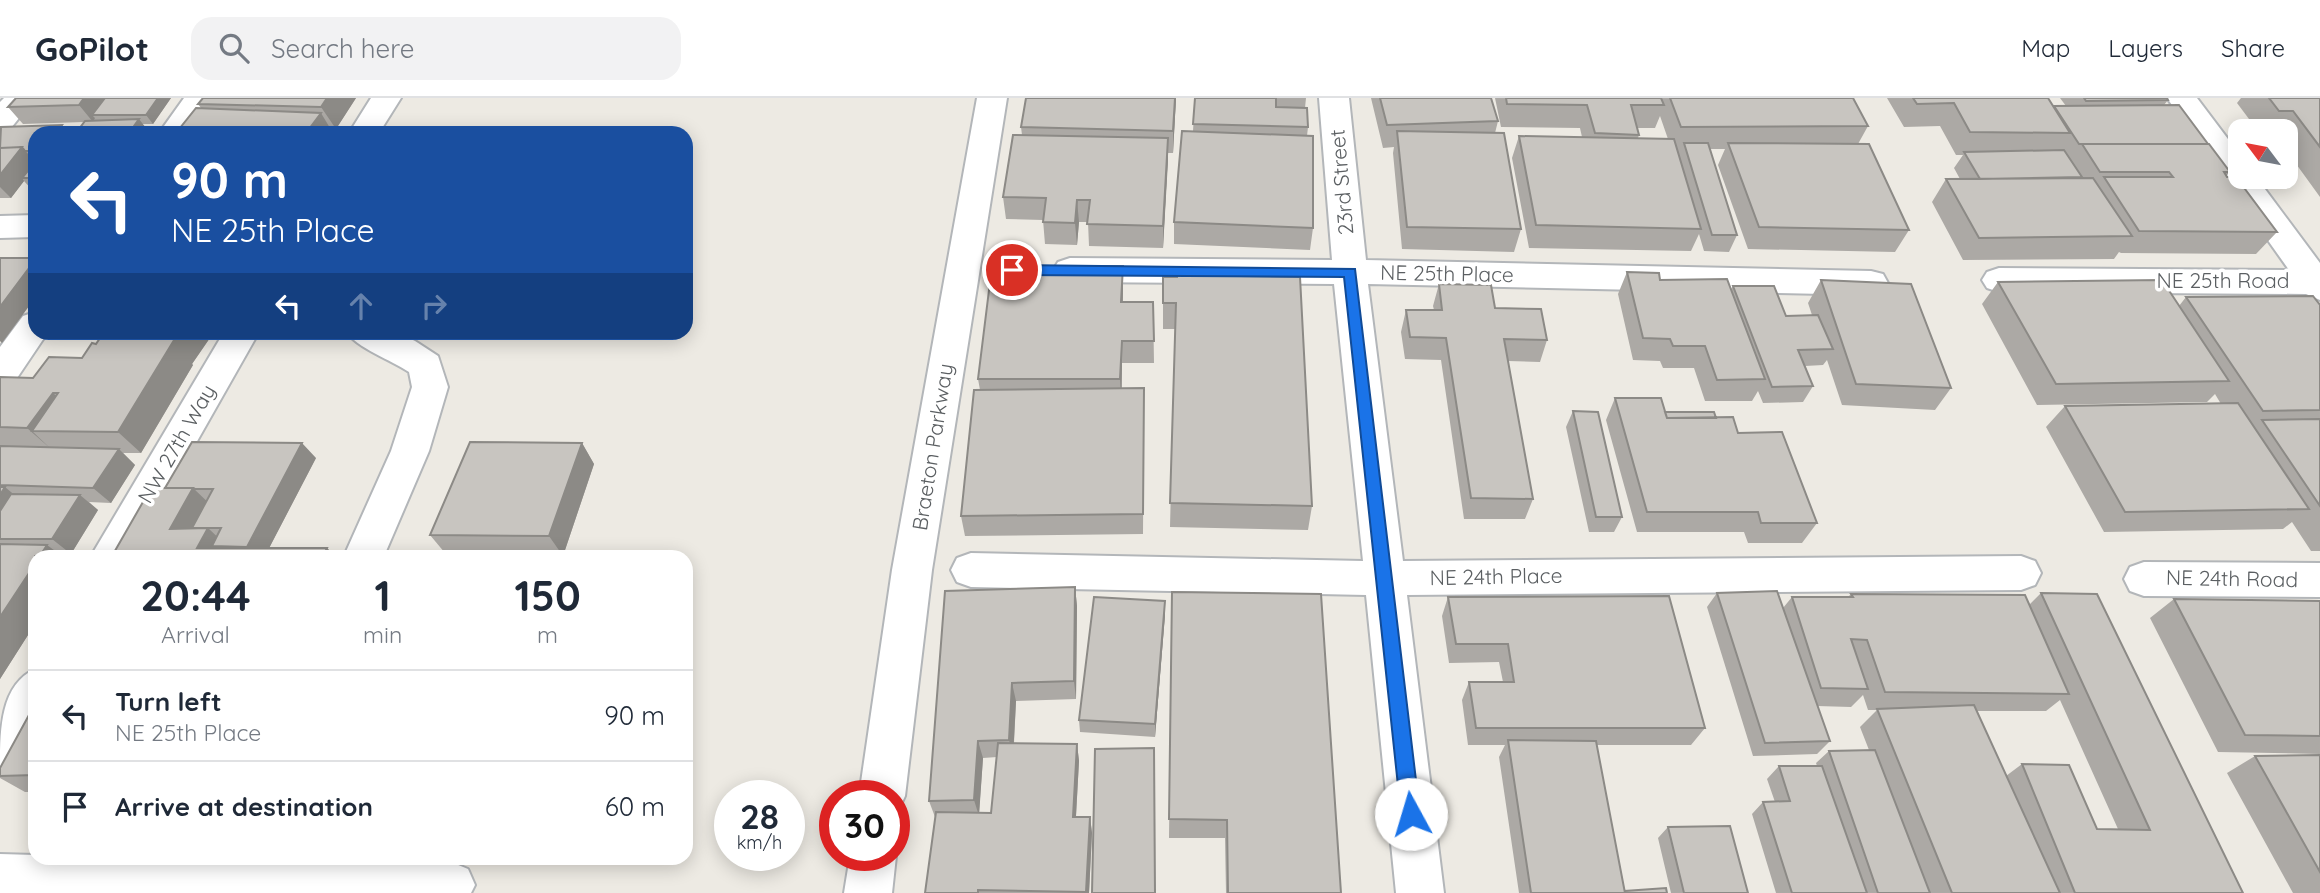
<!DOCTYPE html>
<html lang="en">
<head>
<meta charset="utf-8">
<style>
	:root { --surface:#fff; --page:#f2f2f3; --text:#1f2937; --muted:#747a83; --line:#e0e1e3 }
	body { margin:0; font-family:Quicksand,sans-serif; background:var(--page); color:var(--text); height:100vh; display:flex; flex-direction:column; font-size:26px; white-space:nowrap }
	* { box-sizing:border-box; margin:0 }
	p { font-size:23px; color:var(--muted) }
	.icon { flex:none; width:38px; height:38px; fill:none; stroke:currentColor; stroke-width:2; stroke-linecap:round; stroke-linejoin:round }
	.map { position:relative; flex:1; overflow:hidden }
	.side { position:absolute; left:28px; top:452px; width:665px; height:315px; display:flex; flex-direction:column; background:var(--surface); border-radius:21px; box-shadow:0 4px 18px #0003 }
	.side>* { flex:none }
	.banner { position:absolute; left:28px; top:28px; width:665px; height:214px; border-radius:21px; box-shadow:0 4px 18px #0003; background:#1a4fa0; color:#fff; overflow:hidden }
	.needle { width:46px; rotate:302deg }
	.buttons { position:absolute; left:2228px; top:21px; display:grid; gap:14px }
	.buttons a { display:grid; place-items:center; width:70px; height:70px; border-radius:14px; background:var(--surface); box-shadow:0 4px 18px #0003; font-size:35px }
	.speed { position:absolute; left:714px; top:682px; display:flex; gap:14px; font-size:35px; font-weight:700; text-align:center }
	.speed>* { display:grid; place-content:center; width:91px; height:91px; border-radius:50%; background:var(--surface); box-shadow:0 4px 18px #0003; line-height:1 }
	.speed small { font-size:18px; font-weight:400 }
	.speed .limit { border:10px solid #d22; background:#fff; color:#111 }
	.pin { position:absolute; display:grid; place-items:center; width:60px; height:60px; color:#fff; margin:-30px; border:4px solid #fff; border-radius:50%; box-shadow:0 2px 7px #0007 }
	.me { position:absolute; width:77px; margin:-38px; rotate:354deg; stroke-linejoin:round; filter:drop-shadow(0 0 5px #0008) }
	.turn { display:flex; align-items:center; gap:24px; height:147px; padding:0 28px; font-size:32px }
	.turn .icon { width:91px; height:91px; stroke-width:2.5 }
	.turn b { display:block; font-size:49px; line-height:60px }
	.lanes { display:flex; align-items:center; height:66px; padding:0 28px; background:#0003; justify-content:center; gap:35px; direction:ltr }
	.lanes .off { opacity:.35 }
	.eta { display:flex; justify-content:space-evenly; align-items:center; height:119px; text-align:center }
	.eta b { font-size:42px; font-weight:800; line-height:49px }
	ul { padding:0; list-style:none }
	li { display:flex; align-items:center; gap:21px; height:91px; padding:0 28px; border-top:2px solid var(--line) }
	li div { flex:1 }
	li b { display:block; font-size:26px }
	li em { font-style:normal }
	header { display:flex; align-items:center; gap:42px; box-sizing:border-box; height:98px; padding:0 35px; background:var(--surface); border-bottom:2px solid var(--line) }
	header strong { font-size:33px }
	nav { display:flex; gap:38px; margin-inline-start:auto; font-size:24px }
	.search { width:490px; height:63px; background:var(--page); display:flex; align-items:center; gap:18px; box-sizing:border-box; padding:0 24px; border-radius:21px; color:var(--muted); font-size:26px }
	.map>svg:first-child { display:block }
</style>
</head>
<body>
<header>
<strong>GoPilot</strong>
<div class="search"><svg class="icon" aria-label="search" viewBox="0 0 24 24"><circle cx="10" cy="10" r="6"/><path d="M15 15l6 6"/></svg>Search here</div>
<nav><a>Map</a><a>Layers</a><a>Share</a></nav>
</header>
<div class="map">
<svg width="2320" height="795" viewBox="0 0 2320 795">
	<rect width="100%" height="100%" fill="#edeae3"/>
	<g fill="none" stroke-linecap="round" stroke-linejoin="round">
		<!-- minor casing -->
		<g stroke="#b3b6b9" stroke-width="4">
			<path id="minor" d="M 4,0 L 35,0 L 11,30 L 0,33 L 0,4 Z
				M 184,0 L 214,0 L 190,35 L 159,35 Z
				M 371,0 L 401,0 L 379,35 L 349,35 Z
				M 977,0 L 1007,0 L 932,472 L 905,698 L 898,713 L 894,715 L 894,698 L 859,698 L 892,472 Z
				M 1319,0 L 1349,0 L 1366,162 L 1871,173 L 1883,176 L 1888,185 L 1883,194 L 1871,197 L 1368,186 L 1403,463 L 2021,458 L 2035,463 L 2041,475 L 2035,487 L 2021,492 L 1407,497 L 1444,795 L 1396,795 L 1366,497 L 971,489 L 957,484 L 951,472 L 957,460 L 971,455 L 1363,463 L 1334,186 L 1070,184 L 1058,180 L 1053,172 L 1058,164 L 1070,160 L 1332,162 Z
				M 2167,0 L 2197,0 L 2240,57 L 2240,79 L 2256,79 L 2320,165 L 2320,202 L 2306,196 L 1999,194 L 1987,190 L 1982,182 L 1987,174 L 1999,170 L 2289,172 Z
				M 35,117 L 35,139 L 0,140 L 0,118 Z
				M 35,214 L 35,234 L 48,234 L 13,286 L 0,289 L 0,249 L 23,218 Z
				M 224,234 L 259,234 L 132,458 L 91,458 Z
				M 347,234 L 397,234 L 415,243 L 438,258 L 448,289 L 429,353 L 384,458 L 344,458 L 391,353 L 412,289 L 409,274 C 393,263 355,249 347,234 Z
				M 2144,464 L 2320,465 L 2320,499 L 2144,498 L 2130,493 L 2124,481 L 2130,469 Z
				M 35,571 C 35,608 42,654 0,670 C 0,633 0,587 35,571 Z
				M 894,753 L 896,758 L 892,795 L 844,795 L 850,758 L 894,758 Z
				M 0,756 L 35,757 L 35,760 L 451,764 L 468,771 L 475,787 L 471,795 L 0,795 Z"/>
		</g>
		<!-- minor -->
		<use href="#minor" fill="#fff" fill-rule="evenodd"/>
	</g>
	<!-- wall -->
	<path fill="#aca9a5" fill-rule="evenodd" d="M 16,0 L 171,0 L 153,26 L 142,26 L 146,30 L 84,24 L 23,26 L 8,9 Z
		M 356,0 L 336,31 L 331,31 L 333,35 L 176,35 L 201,10 L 198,6 Z
		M 1026,0 L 1176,0 L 1173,55 L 1168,55 L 1163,150 L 1089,148 L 1088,124 L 1079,124 L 1077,147 L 1045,146 L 1043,122 L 1006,121 L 1003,99 L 1022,37 L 1021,29 Z
		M 1195,0 L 1306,0 L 1305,10 L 1308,29 L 1307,38 L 1313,130 L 1310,152 L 1174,146 L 1174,124 L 1193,33 Z
		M 1371,0 L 1491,0 L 1498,23 L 1495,35 L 1521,131 L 1514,154 L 1402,151 L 1393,55 L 1394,49 L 1383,50 Z
		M 1495,0 L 1853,0 L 1868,28 L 1858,46 L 1909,132 L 1895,154 L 1748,151 L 1718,67 L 1725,51 L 1710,51 L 1737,137 L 1729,154 L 1704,153 L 1699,136 L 1691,153 L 1529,150 L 1512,60 L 1519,38 L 1582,39 L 1580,30 L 1501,29 ZM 1660,18 L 1668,41 L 1638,40 L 1639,37 L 1637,30 L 1655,30 Z
		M 1887,0 L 2048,0 L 2054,9 L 2066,8 L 2060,0 L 2167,0 L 2168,2 L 2164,7 L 2230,74 L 2226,78 L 2277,134 L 2256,156 L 2121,155 L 2119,154 L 2114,161 L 1963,162 L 1932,104 L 1946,81 L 1960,81 L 1954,70 L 1963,57 L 1956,57 L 1940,28 L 1904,29 Z
		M 2241,0 L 2320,0 L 2320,99 L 2286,52 L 2286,33 L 2258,33 L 2237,5 Z
		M 62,27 L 68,35 L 35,35 L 35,62 L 33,62 L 35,64 L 35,95 L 24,83 L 11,100 L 0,100 L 0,30 Z
		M 1123,168 L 1123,204 L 1153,204 L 1154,265 L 1122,265 L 1122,291 L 1144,290 L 1143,436 L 965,438 L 961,418 L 980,292 L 978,281 Z
		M 1627,174 L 1660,182 L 1731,191 L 1733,188 L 1786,218 L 1812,217 L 1808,205 L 1821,182 L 1951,290 L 1935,312 L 1842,307 L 1827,262 L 1823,267 L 1805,268 L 1813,288 L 1803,304 L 1763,305 L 1758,293 L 1752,303 L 1705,303 L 1694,270 L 1663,270 L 1660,263 L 1633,262 L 1618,196 Z
		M 1163,179 L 1312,408 L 1308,432 L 1170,429 L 1175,231 L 1163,231 Z
		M 1998,184 L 2179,208 L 2186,199 L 2320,207 L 2320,453 L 2311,453 L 2292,424 L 2283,431 L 2104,434 L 2046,329 L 2065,308 L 2221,306 L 2215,296 L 2207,304 L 2037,307 L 1982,206 Z
		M 1439,186 L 1495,210 L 1547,242 L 1540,264 L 1508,263 L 1533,401 L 1525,421 L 1464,421 L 1441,262 L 1405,261 L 1401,234 L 1406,212 L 1434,212 L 1433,208 Z
		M 93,234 L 214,234 L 192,266 L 193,267 L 141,355 L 123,355 L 135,367 L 111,405 L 89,404 L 98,412 L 71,456 L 59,456 L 62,458 L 35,458 L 35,526 L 0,581 L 0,279 L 33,280 L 82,260 L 100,241 Z
		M 1615,300 L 1665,314 L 1716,320 L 1738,335 L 1817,425 L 1802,445 L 1748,445 L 1744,434 L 1637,434 L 1606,322 Z
		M 1573,313 L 1622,419 L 1614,434 L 1589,434 L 1566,329 Z
		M 582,345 L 594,366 L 563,458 L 367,458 L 445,455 L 430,437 Z
		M 316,360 L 269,450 L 327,450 L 335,458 L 112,458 L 165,390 Z
		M 1075,489 L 1077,508 L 1076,601 L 1016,603 L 1014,645 L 1077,646 L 1079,663 L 1076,719 L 1090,719 L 1092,735 L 1089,795 L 925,795 L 935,719 L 929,703 ZM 997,659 L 991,715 L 979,714 L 983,660 Z
		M 1172,494 L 1341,795 L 1226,795 L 1225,740 L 1169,740 Z
		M 1717,495 L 1783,510 L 1792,499 L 1848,499 L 1851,496 L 2029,507 L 2041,495 L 2243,795 L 1776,795 L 1752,716 L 1763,704 L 1775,704 L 1767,681 L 1779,668 L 1817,668 L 1816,665 L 1829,653 L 1869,652 L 1860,629 L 1877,612 L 1868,612 L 1863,597 L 1851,609 L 1817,608 L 1830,643 L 1817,656 L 1753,658 L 1707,509 ZM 2060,602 L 2118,731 L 2097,731 L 2022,666 L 2006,678 L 1976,613 L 2046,613 Z
		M 1448,499 L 1705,630 L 1691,647 L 1596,647 L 1625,793 L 1667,795 L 1519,795 L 1499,659 L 1505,647 L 1468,647 L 1462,602 L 1469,584 L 1503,584 L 1499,564 L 1449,565 L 1442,518 Z
		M 2174,501 L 2320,503 L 2320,656 L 2218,654 L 2150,520 Z
		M 1165,503 L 1165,517 L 1155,639 L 1080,634 L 1079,622 Z
		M 35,606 L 35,694 L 25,694 L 0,680 L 0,670 Z
		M 2320,657 L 2320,795 L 2293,795 L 2227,675 L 2255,658 Z
		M 1668,729 L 1748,795 L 1671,795 L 1658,740 Z"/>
	<!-- shaded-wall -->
	<path fill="#8c8a86" d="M 84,0 L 109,0 L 92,17 L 95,20 L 93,24 L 79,7 Z
		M 158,0 L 171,0 L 153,26 L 146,17 Z
		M 327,0 L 356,0 L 336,31 L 321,9 Z
		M 1175,0 L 1176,0 L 1173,55 L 1173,33 Z
		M 321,15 L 333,35 L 306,35 Z
		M 139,21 L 146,30 L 143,35 L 129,35 Z
		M 62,27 L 68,35 L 56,35 Z
		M 1168,40 L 1168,63 L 1163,150 L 1163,128 Z
		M 22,49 L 35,64 L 22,80 L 24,83 L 11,100 L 0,89 L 0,77 Z
		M 1077,102 L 1079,124 L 1077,147 L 1075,125 Z
		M 35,162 L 35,200 L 2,245 L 0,243 L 0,209 Z
		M 1123,168 L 1123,190 L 1122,226 L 1121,204 Z
		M 179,234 L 214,234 L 192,266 L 193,267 L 141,355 L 118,334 Z
		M 1122,243 L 1122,265 L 1121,303 L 1120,281 Z
		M 53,295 L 76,316 L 32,333 L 51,351 L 27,330 Z
		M 302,345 L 316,360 L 265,458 L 257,458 L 247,449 Z
		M 582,345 L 594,366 L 563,458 L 549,438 Z
		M 119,351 L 135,367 L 111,405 L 93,390 Z
		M 5,389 L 24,405 L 0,440 L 0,397 Z
		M 193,390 L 214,410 L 200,437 L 170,431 Z
		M 80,397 L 98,412 L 71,456 L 52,441 Z
		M 208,430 L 227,448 L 212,448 L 223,458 L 197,450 Z
		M 47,447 L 62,458 L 40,458 Z
		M 327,450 L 335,458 L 323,458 Z
		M 35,466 L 35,526 L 0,581 L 0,519 Z
		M 1075,489 L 1077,508 L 1076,601 L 1074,583 Z
		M 1165,503 L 1165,517 L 1155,639 L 1155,626 Z
		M 1012,585 L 1016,603 L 1013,659 L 1009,642 Z
		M 978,643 L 983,660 L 979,718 L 974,702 Z
		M 1077,646 L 1079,663 L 1075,735 L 1073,719 Z
		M 1090,719 L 1092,735 L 1089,795 L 1086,795 Z"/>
	<!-- building -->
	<path fill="#c8c5c0" stroke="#8c8a86" stroke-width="2" d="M 16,0 L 84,0 L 79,7 L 8,9 Z
		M 105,0 L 158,0 L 146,17 L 92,17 Z
		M 203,0 L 327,0 L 321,9 L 198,6 Z
		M 1026,0 L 1175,0 L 1173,33 L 1021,29 Z
		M 1195,0 L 1276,0 L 1276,9 L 1307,10 L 1308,29 L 1193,26 Z
		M 1380,0 L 1491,0 L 1498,23 L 1387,27 Z
		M 1506,0 L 1661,0 L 1664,7 L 1631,7 L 1639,37 L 1595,35 L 1587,7 L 1507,6 Z
		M 1670,0 L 1853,0 L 1868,28 L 1681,29 Z
		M 1913,0 L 2048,0 L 2070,35 L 1970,34 L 1954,5 L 1917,6 Z
		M 2084,0 L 2167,0 L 2168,2 L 2086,3 Z
		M 2269,0 L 2320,0 L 2320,49 L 2293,13 L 2279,13 Z
		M 2179,7 L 2208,46 L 2079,46 L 2054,8 Z
		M 196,10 L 321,15 L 306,35 L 176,35 Z
		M 139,21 L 129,35 L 76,35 L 85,23 Z
		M 62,27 L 56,35 L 35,35 L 35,53 L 25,53 L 22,49 L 0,50 L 1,29 Z
		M 1182,33 L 1313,38 L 1313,130 L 1174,124 Z
		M 1397,33 L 1504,35 L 1521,131 L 1407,129 Z
		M 1013,37 L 1168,40 L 1163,128 L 1087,126 L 1090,102 L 1077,102 L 1075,125 L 1043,124 L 1046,100 L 1003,99 Z
		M 1519,38 L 1674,41 L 1701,131 L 1536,127 Z
		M 1684,45 L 1708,45 L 1737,137 L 1712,137 Z
		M 1728,45 L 1869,46 L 1909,132 L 1759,129 Z
		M 2082,46 L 2209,46 L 2230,74 L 2224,74 L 2227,79 L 2236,79 L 2277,134 L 2139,133 L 2104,79 L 2173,79 L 2169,74 L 2100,74 Z
		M 22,49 L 0,77 L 0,50 Z
		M 2064,52 L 2082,79 L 1980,81 L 1964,54 Z
		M 35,64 L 35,80 L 22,80 Z
		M 2093,80 L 2132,138 L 1979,140 L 1946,81 Z
		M 0,160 L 35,160 L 35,162 L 0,209 Z
		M 992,168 L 1123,168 L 1121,204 L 1153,204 L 1154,243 L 1122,243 L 1120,281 L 978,281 Z
		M 1627,174 L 1659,175 L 1660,182 L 1727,181 L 1765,281 L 1717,282 L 1705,248 L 1673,248 L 1670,241 L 1643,240 Z
		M 1177,177 L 1300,179 L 1312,408 L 1170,405 L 1176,205 L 1163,205 L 1163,179 L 1177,179 Z
		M 1821,182 L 1911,186 L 1951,290 L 1856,286 Z
		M 2162,182 L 2229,283 L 2056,286 L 1998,184 Z
		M 1439,186 L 1491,187 L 1495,210 L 1541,211 L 1547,242 L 1504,241 L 1533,401 L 1471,400 L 1446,240 L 1410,239 L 1406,212 L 1442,212 Z
		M 1733,188 L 1774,188 L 1786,218 L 1818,217 L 1833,251 L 1798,252 L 1813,288 L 1772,289 Z
		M 2313,198 L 2320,207 L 2320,312 L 2263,313 L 2186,199 Z
		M 104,234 L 179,234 L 118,334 L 32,333 L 58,295 L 53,295 L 27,330 L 0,329 L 0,279 L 33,280 L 49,259 L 82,260 L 92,245 L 96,246 Z
		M 1144,290 L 1143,416 L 961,418 L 974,292 Z
		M 1615,300 L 1661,300 L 1667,320 L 1733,319 L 1738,335 L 1782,334 L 1817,425 L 1761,425 L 1758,414 L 1647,414 Z
		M 2238,305 L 2309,411 L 2125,414 L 2065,308 Z
		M 1573,313 L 1598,314 L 1622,419 L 1596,419 Z
		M 1665,314 L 1714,314 L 1716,320 L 1667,320 Z
		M 2320,321 L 2320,408 L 2262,322 Z
		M 192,344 L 302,345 L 247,449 L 212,448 L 221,430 L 192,430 L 213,391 L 195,391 L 193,390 L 165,390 Z
		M 470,344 L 582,345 L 549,438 L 430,437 Z
		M 0,348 L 119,351 L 93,390 L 0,387 Z
		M 0,389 L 5,389 L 0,397 Z
		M 151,390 L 193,390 L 170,431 L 208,430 L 197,450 L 327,450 L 323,458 L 112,458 Z
		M 11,396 L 80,397 L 52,441 L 0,441 L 0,413 Z
		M 0,446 L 47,447 L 40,458 L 35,458 L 35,466 L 0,519 Z
		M 369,455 L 545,456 L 544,458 L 367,458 Z
		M 1075,489 L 1074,583 L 1012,585 L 1009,642 L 978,643 L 974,702 L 929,703 L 945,493 Z
		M 1777,493 L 1830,643 L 1765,645 L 1717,495 Z
		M 1172,494 L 1321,496 L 1341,795 L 1228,795 L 1227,722 L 1169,721 Z
		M 2041,495 L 2097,496 L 2243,795 L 2075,795 L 2022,666 L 2069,667 L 2097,731 L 2150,732 Z
		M 1851,496 L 2025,497 L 2069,596 L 1885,594 L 1867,542 L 1851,541 L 1868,591 L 1821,590 L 1792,499 L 1853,499 Z
		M 1669,498 L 1705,630 L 1476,630 L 1469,584 L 1514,584 L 1508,546 L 1456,546 L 1448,499 Z
		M 1094,499 L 1165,503 L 1155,626 L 1079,622 Z
		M 2174,501 L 2320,503 L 2320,638 L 2245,637 Z
		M 35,606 L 35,677 L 0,678 L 0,670 Z
		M 1974,607 L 2060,795 L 1952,795 L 1877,611 Z
		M 1508,642 L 1596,643 L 1625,795 L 1531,795 Z
		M 998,645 L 1077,646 L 1073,719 L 1090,719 L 1086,794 L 978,792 L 978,795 L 925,795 L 936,714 L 991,715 Z
		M 1154,650 L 1155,795 L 1092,795 L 1095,651 Z
		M 1875,652 L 1930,795 L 1878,795 L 1829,653 Z
		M 2320,657 L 2320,774 L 2255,658 Z
		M 1779,668 L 1822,668 L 1867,795 L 1792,795 L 1763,704 L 1790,703 Z
		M 1730,728 L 1748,795 L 1684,795 L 1668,729 Z
		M 1666,790 L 1667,795 L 1625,795 L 1625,793 Z"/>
	<!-- route -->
	<path fill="#1a73e8" stroke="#114b97" stroke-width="2" d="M 1012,167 L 1355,171 L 1420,716 L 1418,723 L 1411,725 L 1404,723 L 1401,716 L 1344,179 L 1012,177 L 1005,172 Z"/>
	<g text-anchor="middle" stroke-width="7" stroke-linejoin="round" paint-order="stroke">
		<!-- street labels -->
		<g font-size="21" fill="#5b5f62" stroke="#fff">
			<text transform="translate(1342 84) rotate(-95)" y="7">23rd Street</text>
			<text transform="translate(1447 176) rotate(1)" y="7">NE 25th Place</text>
			<text x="2223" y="190">NE 25th Road</text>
			<text transform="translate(177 346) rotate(-60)" y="7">NW 27th Way</text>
			<text transform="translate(933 349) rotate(-81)" y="7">Braeton Parkway</text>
			<text transform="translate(1496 479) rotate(-1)" y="7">NE 24th Place</text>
			<text transform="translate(2232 481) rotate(1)" y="7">NE 24th Road</text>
		</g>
	</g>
</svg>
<div class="buttons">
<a><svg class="needle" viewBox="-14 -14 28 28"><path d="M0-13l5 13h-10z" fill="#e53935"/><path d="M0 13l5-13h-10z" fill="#747a83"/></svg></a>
</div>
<div class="speed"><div>28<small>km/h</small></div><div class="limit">30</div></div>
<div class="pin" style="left:1012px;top:172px;background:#d93025"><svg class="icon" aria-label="arrive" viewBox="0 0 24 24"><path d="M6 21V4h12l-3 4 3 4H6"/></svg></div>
<svg class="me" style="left:1411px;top:716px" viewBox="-20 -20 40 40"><circle r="19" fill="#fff"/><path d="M0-13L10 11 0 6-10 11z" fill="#1a73e8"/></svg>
<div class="banner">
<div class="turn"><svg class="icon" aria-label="left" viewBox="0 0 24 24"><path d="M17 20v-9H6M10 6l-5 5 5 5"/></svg><div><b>90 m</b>NE 25th Place</div></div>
<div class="lanes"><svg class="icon" aria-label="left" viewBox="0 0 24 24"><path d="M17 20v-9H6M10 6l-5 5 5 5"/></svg><svg class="icon off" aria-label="ahead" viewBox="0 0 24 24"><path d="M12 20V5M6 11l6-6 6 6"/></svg><svg class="icon off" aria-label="right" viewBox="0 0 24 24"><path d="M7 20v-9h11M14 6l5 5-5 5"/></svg></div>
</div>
<section class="side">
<div class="eta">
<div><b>20:44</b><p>Arrival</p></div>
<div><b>1</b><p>min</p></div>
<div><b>150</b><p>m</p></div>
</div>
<ul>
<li><svg class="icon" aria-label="left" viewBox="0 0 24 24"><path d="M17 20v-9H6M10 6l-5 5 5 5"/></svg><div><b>Turn left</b><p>NE 25th Place</p></div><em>90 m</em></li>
<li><svg class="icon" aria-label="arrive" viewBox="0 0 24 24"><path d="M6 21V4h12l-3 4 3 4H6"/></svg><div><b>Arrive at destination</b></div><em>60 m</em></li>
</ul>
</section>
</div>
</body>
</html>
